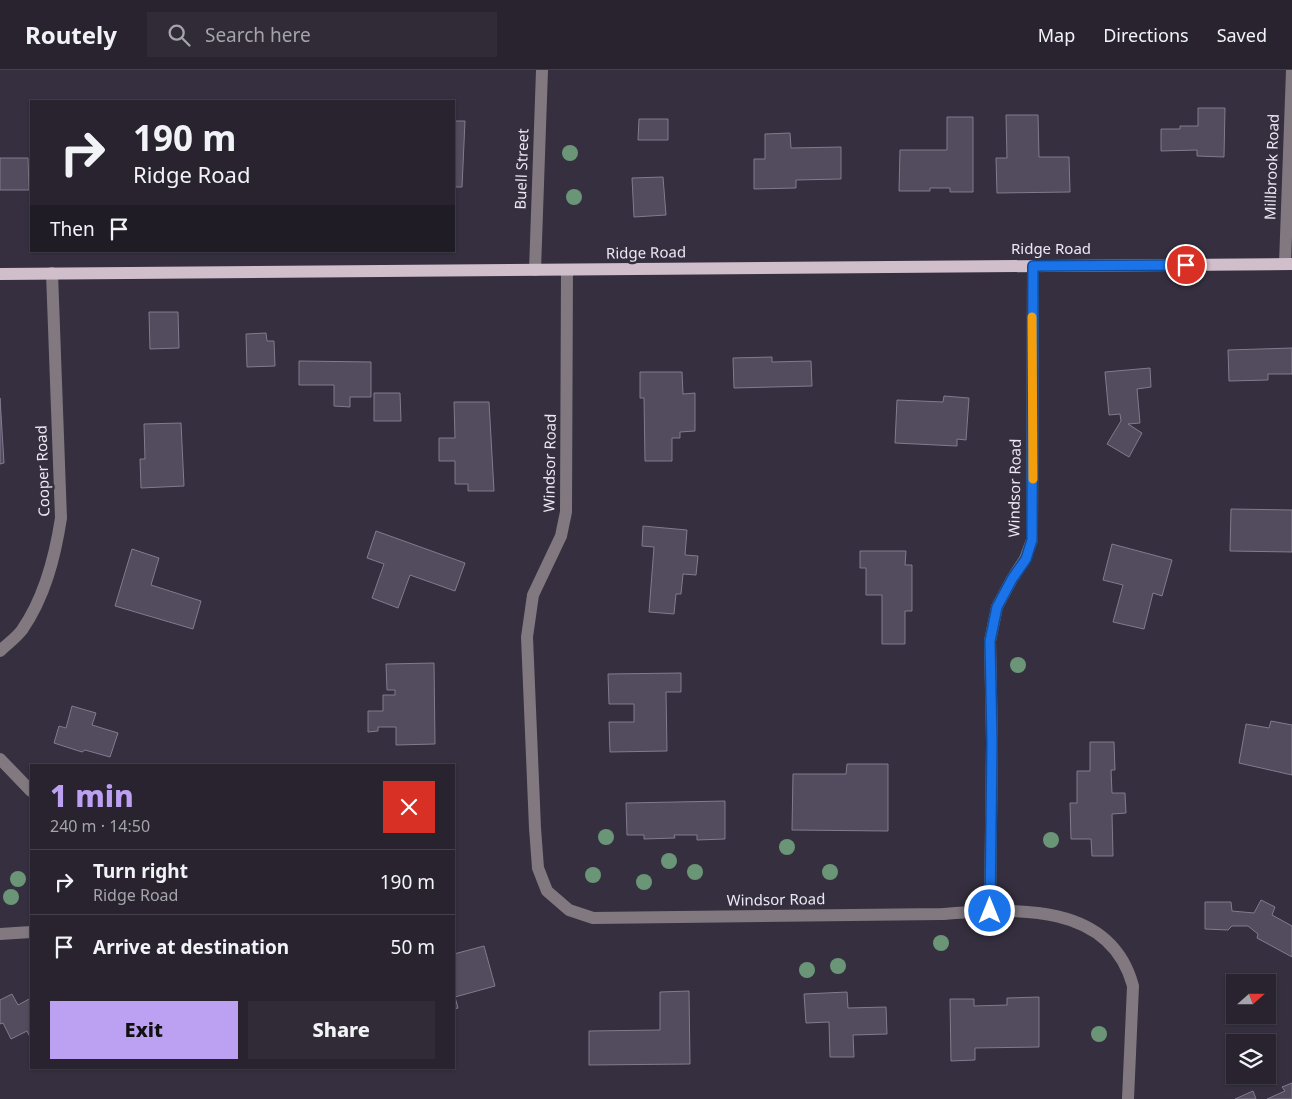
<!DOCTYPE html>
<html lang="en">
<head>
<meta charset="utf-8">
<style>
	:root { --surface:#28232f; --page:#302b37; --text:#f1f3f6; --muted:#a5a4aa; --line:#44404b; --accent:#bca0f2 }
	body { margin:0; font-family:"Noto Sans",sans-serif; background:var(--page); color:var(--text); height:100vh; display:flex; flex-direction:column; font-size:19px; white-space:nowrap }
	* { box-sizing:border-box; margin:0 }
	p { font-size:16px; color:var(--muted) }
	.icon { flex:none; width:28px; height:28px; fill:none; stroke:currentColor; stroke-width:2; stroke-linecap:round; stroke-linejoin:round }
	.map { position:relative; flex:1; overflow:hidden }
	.panel { position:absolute; left:30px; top:694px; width:425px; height:305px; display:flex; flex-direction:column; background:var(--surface); border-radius:0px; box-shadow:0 1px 4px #0004,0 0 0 1px var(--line) }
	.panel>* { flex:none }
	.top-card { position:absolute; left:30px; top:30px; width:425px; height:152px; border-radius:0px; box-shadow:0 1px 4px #0004,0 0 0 1px var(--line); background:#28232f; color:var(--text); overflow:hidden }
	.needle { width:32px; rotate:69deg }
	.controls { position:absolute; left:1226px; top:904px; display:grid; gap:10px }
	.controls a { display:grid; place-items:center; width:50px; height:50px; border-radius:0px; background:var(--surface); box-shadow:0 1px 4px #0004,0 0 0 1px var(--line); font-size:25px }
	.pin { position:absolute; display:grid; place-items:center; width:42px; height:42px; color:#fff; margin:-21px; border:2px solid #fff; border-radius:50%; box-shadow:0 1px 5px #0007 }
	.me { position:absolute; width:55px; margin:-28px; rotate:0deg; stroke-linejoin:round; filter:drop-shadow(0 0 4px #0008) }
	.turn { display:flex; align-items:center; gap:18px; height:105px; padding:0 20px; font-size:22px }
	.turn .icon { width:65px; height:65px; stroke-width:2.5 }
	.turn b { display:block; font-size:35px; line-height:42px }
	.then { display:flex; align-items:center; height:48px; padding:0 20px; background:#0003; gap:10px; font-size:19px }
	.round { display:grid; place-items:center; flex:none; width:52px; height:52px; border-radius:0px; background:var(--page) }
	.summary { display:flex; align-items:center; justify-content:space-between; height:85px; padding:0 20px }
	h1 { font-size:30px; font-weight:800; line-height:38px; color:var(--accent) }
	.cta { display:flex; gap:10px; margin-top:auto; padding:10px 20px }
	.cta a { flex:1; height:58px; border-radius:0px; background:var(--accent); color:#111; font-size:20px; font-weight:800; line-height:58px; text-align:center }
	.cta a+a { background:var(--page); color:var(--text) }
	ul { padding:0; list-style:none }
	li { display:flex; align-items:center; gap:15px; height:65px; padding:0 20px; border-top:1px solid var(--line) }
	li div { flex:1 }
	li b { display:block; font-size:19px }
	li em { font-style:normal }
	header { display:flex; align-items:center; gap:30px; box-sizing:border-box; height:70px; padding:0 25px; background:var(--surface); border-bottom:1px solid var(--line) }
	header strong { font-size:24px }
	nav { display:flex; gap:28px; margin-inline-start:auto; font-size:18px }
	.search { width:350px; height:45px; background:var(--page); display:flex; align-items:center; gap:12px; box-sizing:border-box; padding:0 18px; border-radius:0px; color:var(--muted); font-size:19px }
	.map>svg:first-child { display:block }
</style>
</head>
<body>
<header>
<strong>Routely</strong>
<div class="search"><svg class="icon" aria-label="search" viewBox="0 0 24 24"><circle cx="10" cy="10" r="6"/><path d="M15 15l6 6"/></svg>Search here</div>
<nav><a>Map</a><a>Directions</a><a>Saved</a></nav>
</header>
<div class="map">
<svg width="1292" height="1029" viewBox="0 0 1292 1029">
	<rect width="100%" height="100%" fill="#352f3f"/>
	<!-- building -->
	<path fill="#534c5e" stroke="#827b8f" d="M 1198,38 L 1225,38 L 1224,87 L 1197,86 L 1197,80 L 1161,81 L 1161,59 L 1180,59 L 1180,56 L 1198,56 Z
		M 1006,45 L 1038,45 L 1039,87 L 1069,87 L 1070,122 L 997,123 L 996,88 L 1007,88 Z
		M 947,47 L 973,47 L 973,122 L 950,122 L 950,118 L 930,118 L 930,121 L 899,121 L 900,80 L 947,80 Z
		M 639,49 L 668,49 L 668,70 L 638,70 Z
		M 454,51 L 465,51 L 462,117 L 454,117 Z
		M 790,63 L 791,78 L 841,77 L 841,109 L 796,110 L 796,118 L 754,119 L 754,89 L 765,89 L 765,64 Z
		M 0,88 L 28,88 L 29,120 L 0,120 Z
		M 663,107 L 666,145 L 634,147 L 632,108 Z
		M 149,242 L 178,242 L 179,278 L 150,279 Z
		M 266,263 L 267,271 L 274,271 L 275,296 L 247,297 L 246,264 Z
		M 1292,278 L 1292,304 L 1268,304 L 1268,310 L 1229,311 L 1228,280 Z
		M 772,287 L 772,292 L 811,291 L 812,316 L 734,318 L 733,288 Z
		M 299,291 L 371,292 L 371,327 L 350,327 L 350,337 L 334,336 L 334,315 L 299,315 Z
		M 1150,298 L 1151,317 L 1137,319 L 1140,353 L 1128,354 L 1142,363 L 1129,387 L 1107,374 L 1121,351 L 1120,344 L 1109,345 L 1105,302 Z
		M 640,302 L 682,302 L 683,324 L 695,323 L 695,361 L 680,362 L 680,368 L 672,368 L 672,391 L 645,391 L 644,328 L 640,328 Z
		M 374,323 L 400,323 L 401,351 L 374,351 Z
		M 944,326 L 969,328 L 966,370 L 957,369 L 957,376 L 895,373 L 897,330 L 943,332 Z
		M 0,328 L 4,393 L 0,394 Z
		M 454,332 L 489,332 L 494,421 L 468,421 L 468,414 L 455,414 L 455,391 L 439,391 L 439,368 L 455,368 Z
		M 181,353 L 184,416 L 141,418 L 140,389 L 145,389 L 144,354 Z
		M 1231,439 L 1292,440 L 1292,482 L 1230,481 Z
		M 643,456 L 687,460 L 685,485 L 698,486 L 696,505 L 683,504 L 681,524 L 676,524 L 674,544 L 649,542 L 654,477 L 642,476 Z
		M 376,461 L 465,493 L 455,521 L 410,505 L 398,538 L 372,528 L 384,494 L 367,488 Z
		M 1112,474 L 1172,490 L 1162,526 L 1153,523 L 1144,559 L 1113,552 L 1123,515 L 1103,510 Z
		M 132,479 L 159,488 L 151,515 L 201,531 L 193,559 L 115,536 Z
		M 860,481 L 906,481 L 905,495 L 912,495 L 912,541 L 905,541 L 905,574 L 882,574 L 882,525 L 866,525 L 866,498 L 860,498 Z
		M 434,593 L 435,674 L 396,675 L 396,657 L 378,657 L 378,661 L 368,662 L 368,641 L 383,641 L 383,625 L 395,625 L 395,620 L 387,620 L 386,594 Z
		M 681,603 L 681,622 L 666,622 L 667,681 L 610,682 L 609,652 L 634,652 L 634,634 L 609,634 L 608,604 Z
		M 72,636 L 96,643 L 92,655 L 118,663 L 110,687 L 85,680 L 82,682 L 54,673 L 59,656 L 66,658 Z
		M 1271,651 L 1292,655 L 1292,705 L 1239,693 L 1246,654 L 1269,658 Z
		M 1090,672 L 1114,672 L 1115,700 L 1111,700 L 1112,723 L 1125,723 L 1126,743 L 1112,744 L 1113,786 L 1092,786 L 1091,769 L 1071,769 L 1070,733 L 1077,733 L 1077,701 L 1090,701 Z
		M 847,694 L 888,694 L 888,761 L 792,760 L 793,704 L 846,704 Z
		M 725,731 L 725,769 L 697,770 L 697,765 L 674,765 L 675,768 L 644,769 L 644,765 L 627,765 L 626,733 Z
		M 1261,830 L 1275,837 L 1272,845 L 1292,856 L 1292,887 L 1257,868 L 1258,864 L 1248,856 L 1232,856 L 1228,860 L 1205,859 L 1205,832 L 1231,832 L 1232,841 L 1254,843 Z
		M 484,876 L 495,916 L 455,927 L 458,938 L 454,939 L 454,884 Z
		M 689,921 L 690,994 L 589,995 L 589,961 L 660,960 L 660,922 Z
		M 847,922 L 848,938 L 886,937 L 887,964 L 853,965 L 854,987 L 830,987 L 829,952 L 806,953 L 804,924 Z
		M 12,924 L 18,935 L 31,928 L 31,969 L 27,961 L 11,969 L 3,953 L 0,954 L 0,930 Z
		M 1039,927 L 1039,977 L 975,978 L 975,990 L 951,991 L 950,929 L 974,929 L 974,936 L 1007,935 L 1007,928 Z
		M 1292,1013 L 1292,1029 L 1267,1029 L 1285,1021 L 1282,1017 Z
		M 1253,1021 L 1256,1029 L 1235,1029 Z"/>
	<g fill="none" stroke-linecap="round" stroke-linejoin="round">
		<!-- minor -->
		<path stroke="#81797f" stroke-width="12" d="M 1285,194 L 1292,0
			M 535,200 L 542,0
			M 567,200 L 566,442 L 561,466 L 533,525 L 527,567 L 535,758 L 538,798 L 547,821 L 569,840 L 593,848 L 942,844 C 1012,839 1110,830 1133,916 L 1128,1029
			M 0,581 C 7,574 16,568 22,560 C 45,527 55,487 61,448 L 52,203
			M 0,689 L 31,721
			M 990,841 L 992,672 L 990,571 L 997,537 L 1012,509 L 1025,489 L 1032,470 L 1033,196
			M 0,864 L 31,862"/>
		<!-- major -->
		<path stroke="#d0becb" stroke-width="12" d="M 0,204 L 1292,194"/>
	</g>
	<!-- trees -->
	<g fill="#6a9677">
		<circle cx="570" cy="83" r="8"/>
		<circle cx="574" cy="127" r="8"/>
		<circle cx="1018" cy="595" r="8"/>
		<circle cx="606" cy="767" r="8"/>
		<circle cx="1051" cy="770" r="8"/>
		<circle cx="787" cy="777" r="8"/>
		<circle cx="669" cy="791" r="8"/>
		<circle cx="695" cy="802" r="8"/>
		<circle cx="830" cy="802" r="8"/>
		<circle cx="593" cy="805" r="8"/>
		<circle cx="18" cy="809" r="8"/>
		<circle cx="644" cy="812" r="8"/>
		<circle cx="11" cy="827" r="8"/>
		<circle cx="941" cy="873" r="8"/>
		<circle cx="838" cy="896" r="8"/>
		<circle cx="807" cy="900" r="8"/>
		<circle cx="1099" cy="964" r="8"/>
	</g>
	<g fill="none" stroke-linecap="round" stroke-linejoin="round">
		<!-- route casing -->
		<g stroke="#114b97" stroke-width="12">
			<path id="route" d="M 990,841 L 992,672 L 990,571 L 997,537 L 1012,509 L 1026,489 L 1032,470 L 1033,196 L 1186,195"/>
		</g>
		<!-- route -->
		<use href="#route" stroke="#1a73e8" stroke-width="9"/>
		<!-- slow -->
		<path stroke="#f59e0b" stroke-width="9" d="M 1032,247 L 1033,409"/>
	</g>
	<g text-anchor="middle" stroke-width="5" stroke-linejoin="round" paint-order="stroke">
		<!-- street labels -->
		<g font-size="15" fill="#ece8f3" stroke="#352f3f">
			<text transform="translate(1272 97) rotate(-88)" y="5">Millbrook Road</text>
			<text transform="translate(522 99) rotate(-88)" y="5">Buell Street</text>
			<text x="1051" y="184">Ridge Road</text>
			<text transform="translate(646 183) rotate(-1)" y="5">Ridge Road</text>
			<text transform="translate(550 393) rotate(-89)" y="5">Windsor Road</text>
			<text transform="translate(43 401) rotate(-92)" y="5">Cooper Road</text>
			<text transform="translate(1015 418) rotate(-89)" y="5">Windsor Road</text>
			<text transform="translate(776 830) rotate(-1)" y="5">Windsor Road</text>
		</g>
	</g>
</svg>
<div class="controls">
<a><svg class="needle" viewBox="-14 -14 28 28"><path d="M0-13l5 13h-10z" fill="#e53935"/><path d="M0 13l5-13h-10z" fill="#a5a4aa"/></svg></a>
<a><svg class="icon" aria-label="layers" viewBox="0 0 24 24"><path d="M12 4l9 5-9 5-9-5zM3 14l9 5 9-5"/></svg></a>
</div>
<div class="pin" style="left:1186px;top:195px;background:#d93025"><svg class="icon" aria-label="arrive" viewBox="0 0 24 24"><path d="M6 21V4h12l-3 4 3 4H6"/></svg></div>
<svg class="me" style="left:990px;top:841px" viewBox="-20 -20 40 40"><circle r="17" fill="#1a73e8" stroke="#fff" stroke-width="3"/><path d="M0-11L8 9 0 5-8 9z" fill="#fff"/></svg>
<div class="top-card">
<div class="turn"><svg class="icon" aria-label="right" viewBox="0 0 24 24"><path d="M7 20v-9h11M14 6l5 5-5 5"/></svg><div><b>190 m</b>Ridge Road</div></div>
<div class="then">Then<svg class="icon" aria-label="arrive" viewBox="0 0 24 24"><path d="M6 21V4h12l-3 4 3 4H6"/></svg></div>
</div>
<section class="panel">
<div class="summary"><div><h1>1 min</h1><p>240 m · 14:50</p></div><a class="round" style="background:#d93025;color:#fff"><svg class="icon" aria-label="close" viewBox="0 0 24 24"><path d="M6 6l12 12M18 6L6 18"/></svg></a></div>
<ul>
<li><svg class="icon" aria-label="right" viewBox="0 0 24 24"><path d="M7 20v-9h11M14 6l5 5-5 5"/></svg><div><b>Turn right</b><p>Ridge Road</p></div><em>190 m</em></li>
<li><svg class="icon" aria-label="arrive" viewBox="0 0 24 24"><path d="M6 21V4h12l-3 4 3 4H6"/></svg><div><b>Arrive at destination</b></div><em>50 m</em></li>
</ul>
<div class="cta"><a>Exit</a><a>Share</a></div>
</section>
</div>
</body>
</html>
